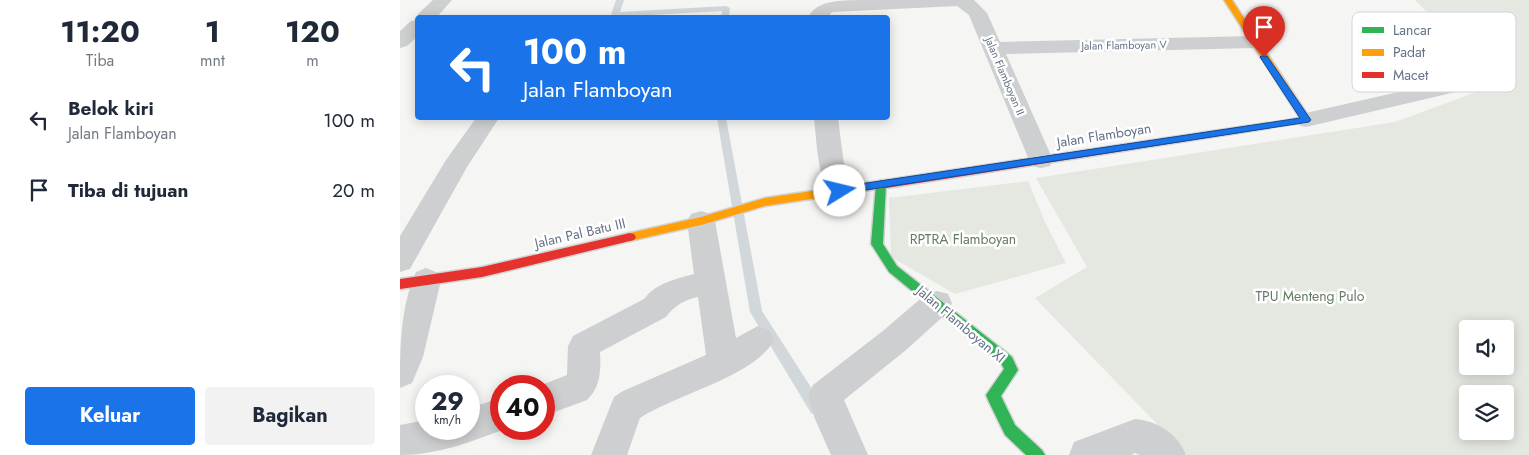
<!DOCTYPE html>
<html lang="id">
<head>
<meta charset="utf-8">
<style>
	:root { --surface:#fff; --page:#f2f2f3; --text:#1f2937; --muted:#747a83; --accent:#1a73e8 }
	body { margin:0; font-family:Jost,sans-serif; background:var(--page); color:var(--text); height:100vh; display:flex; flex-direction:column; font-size:19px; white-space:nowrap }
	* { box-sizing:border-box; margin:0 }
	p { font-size:16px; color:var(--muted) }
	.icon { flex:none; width:28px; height:28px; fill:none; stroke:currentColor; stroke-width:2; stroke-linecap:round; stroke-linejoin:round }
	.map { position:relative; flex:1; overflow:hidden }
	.panel { display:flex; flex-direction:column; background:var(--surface); width:400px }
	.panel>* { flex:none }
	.banner { position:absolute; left:15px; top:15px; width:475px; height:105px; border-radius:5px; box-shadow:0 2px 12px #0003; background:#1a73e8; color:#fff; overflow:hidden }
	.tools { position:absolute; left:1059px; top:320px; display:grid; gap:10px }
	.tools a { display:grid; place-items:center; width:55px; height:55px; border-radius:5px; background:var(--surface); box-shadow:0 2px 12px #0003; font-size:25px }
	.speed { position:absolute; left:15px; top:375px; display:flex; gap:10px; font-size:25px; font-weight:700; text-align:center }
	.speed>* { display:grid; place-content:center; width:65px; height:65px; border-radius:50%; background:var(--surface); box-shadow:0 2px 12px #0003; line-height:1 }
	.speed small { font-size:12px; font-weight:400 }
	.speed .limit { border:8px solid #d22; background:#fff; color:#111 }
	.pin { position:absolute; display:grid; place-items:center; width:42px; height:42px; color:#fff; margin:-51px -21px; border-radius:50% 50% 50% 0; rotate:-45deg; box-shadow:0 0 5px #0007 }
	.pin .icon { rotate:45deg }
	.me { position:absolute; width:55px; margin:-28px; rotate:81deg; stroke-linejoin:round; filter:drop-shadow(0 0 4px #0008) }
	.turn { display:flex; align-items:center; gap:18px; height:105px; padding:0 25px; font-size:22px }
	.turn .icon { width:65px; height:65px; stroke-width:2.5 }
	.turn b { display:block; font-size:35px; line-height:42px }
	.eta { display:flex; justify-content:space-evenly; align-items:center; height:85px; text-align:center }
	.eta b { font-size:30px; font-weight:700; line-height:35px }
	.primary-button { display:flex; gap:10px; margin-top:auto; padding:10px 25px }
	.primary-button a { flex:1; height:58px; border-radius:5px; background:var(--accent); color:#fff; font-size:20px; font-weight:700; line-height:58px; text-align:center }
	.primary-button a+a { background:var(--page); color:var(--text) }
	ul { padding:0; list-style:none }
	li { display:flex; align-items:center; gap:15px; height:70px; padding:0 25px }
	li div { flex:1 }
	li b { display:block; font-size:19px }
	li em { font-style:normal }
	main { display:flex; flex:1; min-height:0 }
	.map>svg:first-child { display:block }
</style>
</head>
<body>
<main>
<section class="panel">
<div class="eta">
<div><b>11:20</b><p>Tiba</p></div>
<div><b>1</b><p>mnt</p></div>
<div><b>120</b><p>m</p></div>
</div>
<ul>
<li><svg class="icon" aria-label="left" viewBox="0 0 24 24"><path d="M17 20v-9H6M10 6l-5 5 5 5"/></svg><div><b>Belok kiri</b><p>Jalan Flamboyan</p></div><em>100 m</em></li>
<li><svg class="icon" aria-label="arrive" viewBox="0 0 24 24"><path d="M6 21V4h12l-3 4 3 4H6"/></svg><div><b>Tiba di tujuan</b></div><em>20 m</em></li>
</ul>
<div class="primary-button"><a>Keluar</a><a>Bagikan</a></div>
</section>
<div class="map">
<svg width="1129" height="455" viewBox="0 0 1129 455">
	<rect width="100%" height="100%" fill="#f5f5f3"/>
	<!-- green -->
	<path fill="#e4e8e1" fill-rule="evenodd" d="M 1015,0 L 1129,0 L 1129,455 L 787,455 L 635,298 L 687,267 L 636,178 L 995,122 L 1098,84 ZM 1068,329 L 1105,329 L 1105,366 L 1068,366 ZM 1068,394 L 1105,394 L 1105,431 L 1068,431 Z
		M 628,181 L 645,222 L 666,263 L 555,294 L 491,257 L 489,198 Z"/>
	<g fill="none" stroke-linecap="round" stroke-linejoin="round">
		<!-- stream -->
		<path fill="#d1d7da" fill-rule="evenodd" d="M 216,0 L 224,0 L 220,12 L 326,6 L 330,8 L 329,18 L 321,18 L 322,11 L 215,17 L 211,15 Z
			M 317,118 L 326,118 L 362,311 L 421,403 L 423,408 L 421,413 L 416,415 L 411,413 L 350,312 Z"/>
		<!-- fast casing -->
		<g stroke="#d1d3d4" stroke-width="3">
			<path id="fast" d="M 481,180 L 486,184 L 483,244 L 497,266 L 612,357 L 618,370 L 601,396 L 615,425 L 642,450 L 645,455 L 626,455 L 605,435 L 588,400 L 586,395 L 604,369 L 602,365 L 489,272 L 473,247 L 471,244 L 476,184 Z"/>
		</g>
		<!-- slow casing -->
		<g stroke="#d1d3d4" stroke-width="3">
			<path id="slow" d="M 824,0 L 832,0 L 911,120 L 909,122 L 864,128 L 864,124 L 900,118 Z
				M 486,180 L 491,184 L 490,187 L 365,206 L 301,225 L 230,241 L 226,240 L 224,237 L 226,234 L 230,233 L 301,217 L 365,198 Z"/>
		</g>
		<!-- jam casing -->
		<g stroke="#d1d3d4" stroke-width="3">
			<path id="jam" d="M 867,123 L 872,126 L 870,128 L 486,188 L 481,184 L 486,180 Z
				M 230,233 L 234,234 L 236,237 L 234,240 L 82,277 L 0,289 L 0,279 L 82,267 Z"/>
		</g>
		<!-- street -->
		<path fill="#cecfd0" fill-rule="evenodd" d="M 33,0 L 52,0 L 36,18 L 18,18 L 18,36 L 7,46 L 0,48 L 0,31 L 11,21 L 17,20 L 18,14 Z
			M 456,0 L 574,0 L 587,13 L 600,42 L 854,36 L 861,38 L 864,42 L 861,46 L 854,48 L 606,54 L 653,160 L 650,166 L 641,168 L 632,166 L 629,160 L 569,15 L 557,6 L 432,12 L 427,18 L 408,18 C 416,0 438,1 456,0 Z
			M 1095,70 L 1103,71 L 1106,76 L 1103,81 L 906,127 L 898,125 L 894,120 L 898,115 L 906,113 Z
			M 76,118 L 99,118 L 67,167 L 10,269 L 0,272 L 0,236 L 46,160 Z
			M 414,118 L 438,118 L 444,165 L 453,191 L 449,197 L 440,200 L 431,197 C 417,174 417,144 414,118 Z
			M 301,211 L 311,214 L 315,221 L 336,338 L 358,326 L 369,330 L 374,340 C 356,376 274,395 240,418 L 227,455 L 191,455 L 214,397 L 223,391 L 306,355 L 298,297 C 284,300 274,306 266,317 L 200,352 C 201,369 201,387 187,400 L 144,416 L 144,386 L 139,386 L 167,375 L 168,346 L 173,336 L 244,299 C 256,283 276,279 294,274 L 287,221 L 291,214 Z
			M 26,268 L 36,272 L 41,280 L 23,357 L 12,383 L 0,388 C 0,349 0,308 16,272 Z
			M 537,291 L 548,294 L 552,303 L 548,312 L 506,350 L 444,400 L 468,455 L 431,455 L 415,419 L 408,396 L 413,385 L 484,330 L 526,294 Z
			M 101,398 L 101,429 L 105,429 C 70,442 38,455 0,455 L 0,425 L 26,420 L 26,429 L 69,429 L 69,408 Z
			M 735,419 C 758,421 778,434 786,455 L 740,455 L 735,453 L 731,455 L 669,455 L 674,442 Z"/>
		<!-- fast -->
		<use href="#fast" fill="#30b455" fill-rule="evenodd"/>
		<!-- slow -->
		<use href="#slow" fill="#ff9f0a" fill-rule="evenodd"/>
		<!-- jam -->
		<use href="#jam" fill="#e5322d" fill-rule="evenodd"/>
	</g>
	<!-- route -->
	<path fill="#1a73e8" stroke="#114b97" d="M 861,56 L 867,56 L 911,120 L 909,122 L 440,194 L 435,191 L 440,187 L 900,118 L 860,57 Z"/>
	<g text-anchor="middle" stroke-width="5" stroke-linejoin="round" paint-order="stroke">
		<!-- far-street labels -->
		<g font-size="11" fill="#637286" stroke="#fff">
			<text transform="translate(724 45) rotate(-1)" y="4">Jalan Flamboyan V</text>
			<text transform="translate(605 76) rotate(67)" y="4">Jalan Flamboyan II</text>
		</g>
		<!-- street labels -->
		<g font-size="14" fill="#637286" stroke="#fff">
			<text transform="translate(704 135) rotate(-9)" y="5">Jalan Flamboyan</text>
			<text transform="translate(180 233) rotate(-13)" y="5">Jalan Pal Batu III</text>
			<text transform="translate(561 324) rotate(40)" y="5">Jalan Flamboyan XI</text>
		</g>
		<!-- park labels -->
		<g font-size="14" fill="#647c62" stroke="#fff">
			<text x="563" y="244">RPTRA Flamboyan</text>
			<text x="910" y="301">TPU Menteng Pulo</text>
		</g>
	</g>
	<!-- legend -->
	<rect x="952" y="12" width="164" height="80" rx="8" fill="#fff" stroke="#d0d5db" stroke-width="1"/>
	<rect x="962" y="27" width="22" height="6" fill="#30b455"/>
	<rect x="962" y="49" width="22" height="7" fill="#ff9f0a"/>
	<rect x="962" y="72" width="22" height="6" fill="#e5322d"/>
	<g font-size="14" fill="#637286">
		<text x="993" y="35">Lancar</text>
		<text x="993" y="57">Padat</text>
		<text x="993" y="80">Macet</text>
	</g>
</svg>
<div class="tools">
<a><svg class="icon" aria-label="sound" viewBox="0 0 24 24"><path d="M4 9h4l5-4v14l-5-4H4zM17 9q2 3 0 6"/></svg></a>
<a><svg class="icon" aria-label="layers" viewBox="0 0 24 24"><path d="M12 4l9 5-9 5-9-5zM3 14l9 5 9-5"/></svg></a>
</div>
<div class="speed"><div>29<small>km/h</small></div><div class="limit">40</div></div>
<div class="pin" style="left:864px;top:57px;background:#d93025"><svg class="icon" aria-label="arrive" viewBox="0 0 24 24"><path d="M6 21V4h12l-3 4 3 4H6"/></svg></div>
<svg class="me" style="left:440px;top:191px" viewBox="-20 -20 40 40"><circle r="19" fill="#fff"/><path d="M0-13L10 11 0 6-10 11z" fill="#1a73e8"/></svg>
<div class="banner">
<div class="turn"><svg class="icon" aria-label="left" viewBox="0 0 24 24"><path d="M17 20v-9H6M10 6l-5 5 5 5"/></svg><div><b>100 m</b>Jalan Flamboyan</div></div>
</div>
</div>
</main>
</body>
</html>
